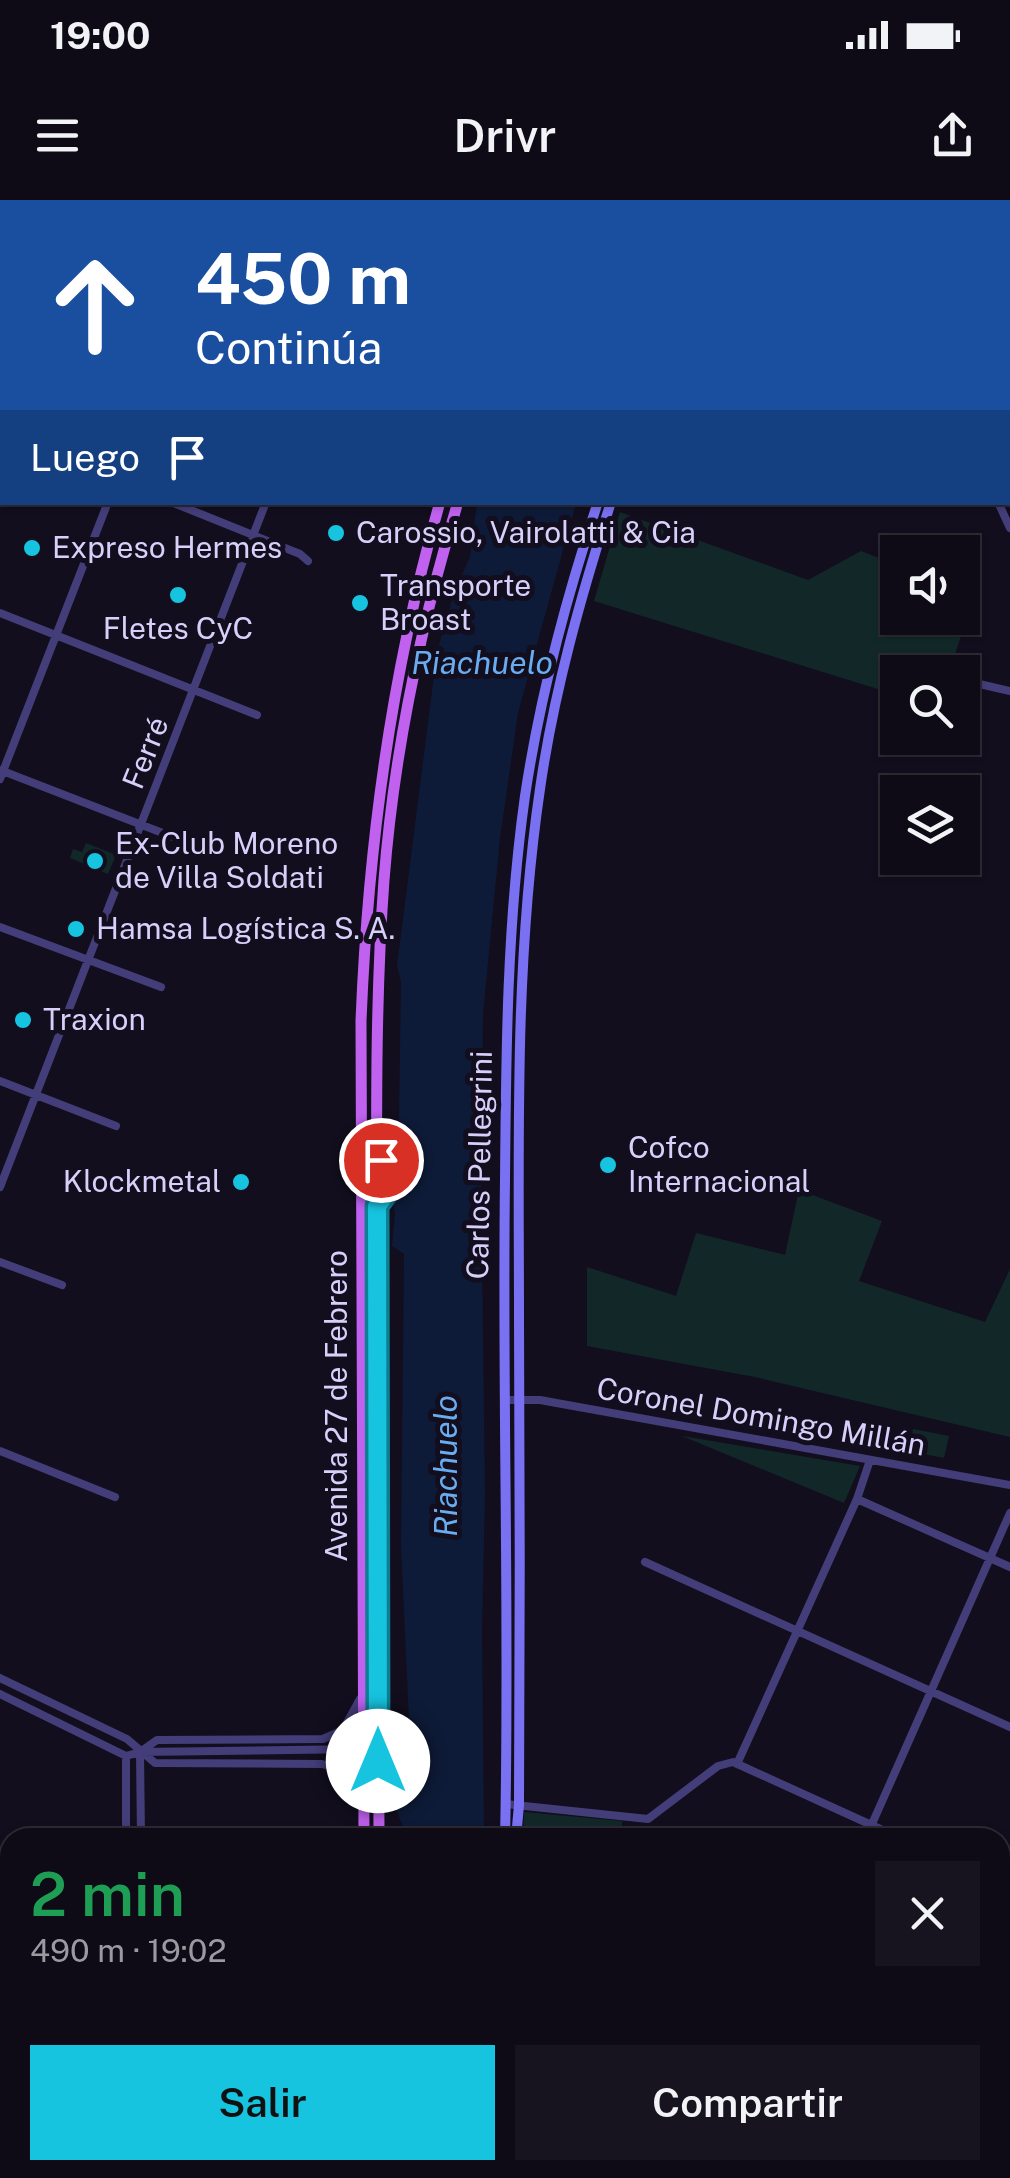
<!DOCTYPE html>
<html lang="es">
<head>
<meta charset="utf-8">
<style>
	:root { --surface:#0e0a16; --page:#17131f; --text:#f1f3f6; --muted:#9b9aa1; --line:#2e2b35; --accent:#16c4e0 }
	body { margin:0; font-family:"Public Sans",sans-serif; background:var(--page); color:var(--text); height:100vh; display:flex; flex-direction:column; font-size:38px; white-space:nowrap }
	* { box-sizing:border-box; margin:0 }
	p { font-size:32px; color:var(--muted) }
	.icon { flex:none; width:55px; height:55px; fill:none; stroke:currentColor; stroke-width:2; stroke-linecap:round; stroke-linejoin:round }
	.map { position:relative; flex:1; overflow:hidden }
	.details { position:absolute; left:0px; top:1628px; width:1010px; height:352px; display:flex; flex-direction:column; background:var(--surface); border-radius:30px 30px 0 0; box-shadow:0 2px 8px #0004,0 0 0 2px var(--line) }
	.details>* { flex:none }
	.guide { position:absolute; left:0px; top:0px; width:1010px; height:305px; box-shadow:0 2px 8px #0004,0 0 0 2px var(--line); background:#1a4fa0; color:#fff; overflow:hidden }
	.controls { position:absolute; left:880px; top:335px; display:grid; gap:20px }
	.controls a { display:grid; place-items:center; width:100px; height:100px; border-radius:0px; background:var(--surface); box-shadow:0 2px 8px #0004,0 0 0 2px var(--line); font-size:50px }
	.pin { position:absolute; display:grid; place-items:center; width:85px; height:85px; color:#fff; margin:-42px; border:5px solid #fff; border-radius:50%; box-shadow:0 2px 10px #0007 }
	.me { position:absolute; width:110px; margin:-55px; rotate:0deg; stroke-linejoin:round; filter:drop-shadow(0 0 8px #0008) }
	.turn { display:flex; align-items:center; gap:35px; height:210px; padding:0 30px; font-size:45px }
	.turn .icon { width:130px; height:130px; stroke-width:2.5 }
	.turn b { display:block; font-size:70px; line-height:85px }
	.then { display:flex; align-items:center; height:95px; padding:0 30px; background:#0003; gap:20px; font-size:38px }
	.round { display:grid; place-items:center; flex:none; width:105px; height:105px; border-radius:0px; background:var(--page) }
	.head { display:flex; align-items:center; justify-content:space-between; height:170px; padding:0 30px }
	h1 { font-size:60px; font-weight:600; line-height:75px; color:#1e9e55 }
	.cta { display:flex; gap:20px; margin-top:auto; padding:20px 30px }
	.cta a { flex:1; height:115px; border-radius:0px; background:var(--accent); color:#111; font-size:40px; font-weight:600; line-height:115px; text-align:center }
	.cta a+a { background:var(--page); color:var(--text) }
	.status { display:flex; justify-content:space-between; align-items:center; height:70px; padding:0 50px; background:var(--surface); direction:ltr }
	.status svg { height:28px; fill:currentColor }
	header { display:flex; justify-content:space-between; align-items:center; height:130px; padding:0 30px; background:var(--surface); font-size:45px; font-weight:600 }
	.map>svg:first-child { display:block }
</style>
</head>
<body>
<div class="status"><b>19:00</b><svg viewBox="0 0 49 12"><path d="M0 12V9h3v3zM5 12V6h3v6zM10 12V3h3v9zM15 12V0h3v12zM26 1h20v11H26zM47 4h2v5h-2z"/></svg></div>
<header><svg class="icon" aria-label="menu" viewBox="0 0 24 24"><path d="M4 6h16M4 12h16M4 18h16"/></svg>Drivr<svg class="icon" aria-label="share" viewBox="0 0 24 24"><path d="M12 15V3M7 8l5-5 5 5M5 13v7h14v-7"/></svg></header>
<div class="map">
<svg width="1010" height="1978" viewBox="0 0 1010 1978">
	<rect width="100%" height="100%" fill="#120e1e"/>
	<!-- green -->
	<path fill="#122828" d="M 620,312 L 808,380 L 861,351 L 897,365 L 898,418 L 962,418 L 963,389 L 975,394 L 949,472 L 898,472 L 897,495 L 594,401 Z
		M 86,643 L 116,655 L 108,674 L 70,658 L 73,649 L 82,652 Z
		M 799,990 L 882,1021 L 859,1081 L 985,1122 L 1010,1069 L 1010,1237 L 755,1177 L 587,1146 L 587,1067 L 676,1096 L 696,1033 L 785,1055 Z
		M 913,1229 L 949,1236 L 944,1258 L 908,1251 Z
		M 682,1236 L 860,1266 L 844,1303 Z
		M 524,1612 L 622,1621 L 622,1636 L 631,1637 L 523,1637 Z
		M 0,1834 L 10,1834 L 10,1970 L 78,1970 L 84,1978 L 0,1978 Z
		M 139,1970 L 201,1970 L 204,1978 L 141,1978 Z
		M 230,1970 L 300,1970 L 290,1978 L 233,1978 Z"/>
	<!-- water -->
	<path fill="#0e1b38" d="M 477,303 L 576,303 L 518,513 L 500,638 L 483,814 L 482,882 L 495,892 L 493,897 L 480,900 L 485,1293 L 482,1429 L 484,1637 L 403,1637 L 406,1634 L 396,1609 L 408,1588 L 409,1521 L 401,1346 L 404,1054 L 392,1046 L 395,1013 L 391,995 L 398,989 L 401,782 L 397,766 L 437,452 L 455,390 L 470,357 Z
		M 403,1970 L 483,1970 L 484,1978 L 403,1978 Z"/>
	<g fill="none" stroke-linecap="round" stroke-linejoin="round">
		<!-- street -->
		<path stroke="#433e79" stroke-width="8" d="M 158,0 L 165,2
			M 860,0 L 861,2
			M 211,2 L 212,0
			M 353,2 L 354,0
			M 829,2 L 833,0
			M 1007,2 L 1010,0
			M 0,93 L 2,94
			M 1008,155 L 1010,153
			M 0,236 L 2,237
			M 171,302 L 300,354 L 308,361
			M 998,302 L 1010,328
			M 0,413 L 257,515
			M 962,480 L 1010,491
			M 0,570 L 209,651
			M 0,579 L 108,302
			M 0,727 L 161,787
			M 0,881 L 116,926
			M 0,987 L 266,302
			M 0,1062 L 62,1085
			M 504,1200 L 540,1200 L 1010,1285
			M 0,1251 L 115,1297
			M 857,1299 L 1010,1367
			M 645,1362 L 1010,1527
			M 0,1478 L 127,1539 L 155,1563 L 322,1564 L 343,1570 L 364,1589
			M 0,1494 L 126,1556 L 140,1552 L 363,1549 L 370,1543 L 370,1424 L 376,1411
			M 140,1552 L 157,1540 L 323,1539 L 343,1530 L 360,1499
			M 140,1552 L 141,1638
			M 126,1556 L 126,1638
			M 737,1564 L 857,1299 L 870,1260
			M 506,1604 L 648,1619 L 718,1566 L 733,1562 L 900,1638
			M 872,1624 L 1010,1313
			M 1000,1696 L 1010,1673
			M 1000,1854 L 1010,1858
			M 574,1970 L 592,1978
			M 929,1970 L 947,1978
			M 520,1978 L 520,1970
			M 710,1978 L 713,1970
			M 871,1978 L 875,1970"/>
		<!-- secondary -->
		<path stroke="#7971f1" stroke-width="10" d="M 0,1 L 0,0
			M 61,2 L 62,0
			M 727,2 L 728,0
			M 0,158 L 2,151
			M 505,1638 C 510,1418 502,1199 505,980 C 506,851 507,723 525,596 C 540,496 566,398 598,302
			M 516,1638 L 519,1605 C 520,1443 520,1281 519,1119 C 519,942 514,765 540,589 C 554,491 581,396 611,302
			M 0,1783 L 10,1783
			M 0,1799 L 10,1799
			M 507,1970 L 507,1978"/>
		<!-- primary -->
		<path stroke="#c062ef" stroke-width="11" d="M 561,2 L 562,0
			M 576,2 L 577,0
			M 377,1006 L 385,995 L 385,968
			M 364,1638 L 361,821 C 368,644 391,472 440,302
			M 379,1638 C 378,1454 377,1270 377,1087 C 377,951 374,815 384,680 C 394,552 421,424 458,302
			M 361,1970 L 361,1978
			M 381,1970 L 381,1978"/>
	</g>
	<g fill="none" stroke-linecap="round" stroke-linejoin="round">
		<!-- route casing -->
		<g stroke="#0e7f92" stroke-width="25">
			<path id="route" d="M 378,1561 L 377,1006 L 385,995 L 385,964 L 381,960"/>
		</g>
		<!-- route -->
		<use href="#route" stroke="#16c4e0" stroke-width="18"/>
	</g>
	<!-- markers -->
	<g fill="#16c4e0" stroke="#120e1e" stroke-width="4">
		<circle cx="336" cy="333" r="10"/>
		<circle cx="32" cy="348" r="10"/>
		<circle cx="178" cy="395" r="10"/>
		<circle cx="360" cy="403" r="10"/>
		<circle cx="95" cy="661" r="10"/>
		<circle cx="76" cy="729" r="10"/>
		<circle cx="23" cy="820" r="10"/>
		<circle cx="608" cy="965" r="10"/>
		<circle cx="241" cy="982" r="10"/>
	</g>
	<g text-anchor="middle" stroke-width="10" stroke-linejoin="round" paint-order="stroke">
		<!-- poi labels -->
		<g font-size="30" fill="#d7d0fa" stroke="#120e1e" text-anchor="start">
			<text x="356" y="343">Carossio, Vairolatti &amp; Cia</text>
			<text x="52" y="358">Expreso Hermes</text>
			<text x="380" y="396">Transporte<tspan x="380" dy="34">Broast</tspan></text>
			<text x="178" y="439" text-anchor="middle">Fletes CyC</text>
			<text x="115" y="654">Ex-Club Moreno<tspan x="115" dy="34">de Villa Soldati</tspan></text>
			<text x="96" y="739">Hamsa Logística S. A.</text>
			<text x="43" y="830">Traxion</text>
			<text x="628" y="958">Cofco<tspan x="628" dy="34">Internacional</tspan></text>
			<text x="221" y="992" text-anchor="end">Klockmetal</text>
		</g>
		<!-- street labels -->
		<g font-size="30" fill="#d7d0fa" stroke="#120e1e">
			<text transform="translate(146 553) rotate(-68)" y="10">Ferré</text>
			<text transform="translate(480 965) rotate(-89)" y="10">Carlos Pellegrini</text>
			<text transform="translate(337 1206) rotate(-90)" y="10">Avenida 27 de Febrero</text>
			<text transform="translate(761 1217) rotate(10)" y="10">Coronel Domingo Millán</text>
		</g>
		<!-- water labels -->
		<g font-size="32" font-style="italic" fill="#69acf0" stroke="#120e1e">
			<text x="482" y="474">Riachuelo</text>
			<text transform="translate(446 1266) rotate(-90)" y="11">Riachuelo</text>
		</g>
	</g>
</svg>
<div class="controls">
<a><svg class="icon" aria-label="sound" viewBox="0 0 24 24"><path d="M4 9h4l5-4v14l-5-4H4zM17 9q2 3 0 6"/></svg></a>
<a><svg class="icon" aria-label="search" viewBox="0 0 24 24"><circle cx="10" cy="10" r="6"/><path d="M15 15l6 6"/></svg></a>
<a><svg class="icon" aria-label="layers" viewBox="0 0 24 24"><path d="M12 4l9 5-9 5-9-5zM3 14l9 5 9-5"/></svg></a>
</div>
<div class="pin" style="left:381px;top:960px;background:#d93025"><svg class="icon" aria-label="arrive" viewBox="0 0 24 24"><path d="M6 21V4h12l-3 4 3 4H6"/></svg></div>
<svg class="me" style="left:378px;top:1561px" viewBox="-20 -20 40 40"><circle r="19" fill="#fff"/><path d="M0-13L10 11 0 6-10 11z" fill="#16c4e0"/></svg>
<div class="guide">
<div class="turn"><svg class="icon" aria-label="ahead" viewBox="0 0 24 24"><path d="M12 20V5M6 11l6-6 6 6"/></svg><div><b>450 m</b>Continúa</div></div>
<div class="then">Luego<svg class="icon" aria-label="arrive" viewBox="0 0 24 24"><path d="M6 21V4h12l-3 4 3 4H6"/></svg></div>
</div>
<section class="details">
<div class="head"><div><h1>2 min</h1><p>490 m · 19:02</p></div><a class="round"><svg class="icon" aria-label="close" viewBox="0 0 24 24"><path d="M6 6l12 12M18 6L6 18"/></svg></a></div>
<div class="cta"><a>Salir</a><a>Compartir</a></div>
</section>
</div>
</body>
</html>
